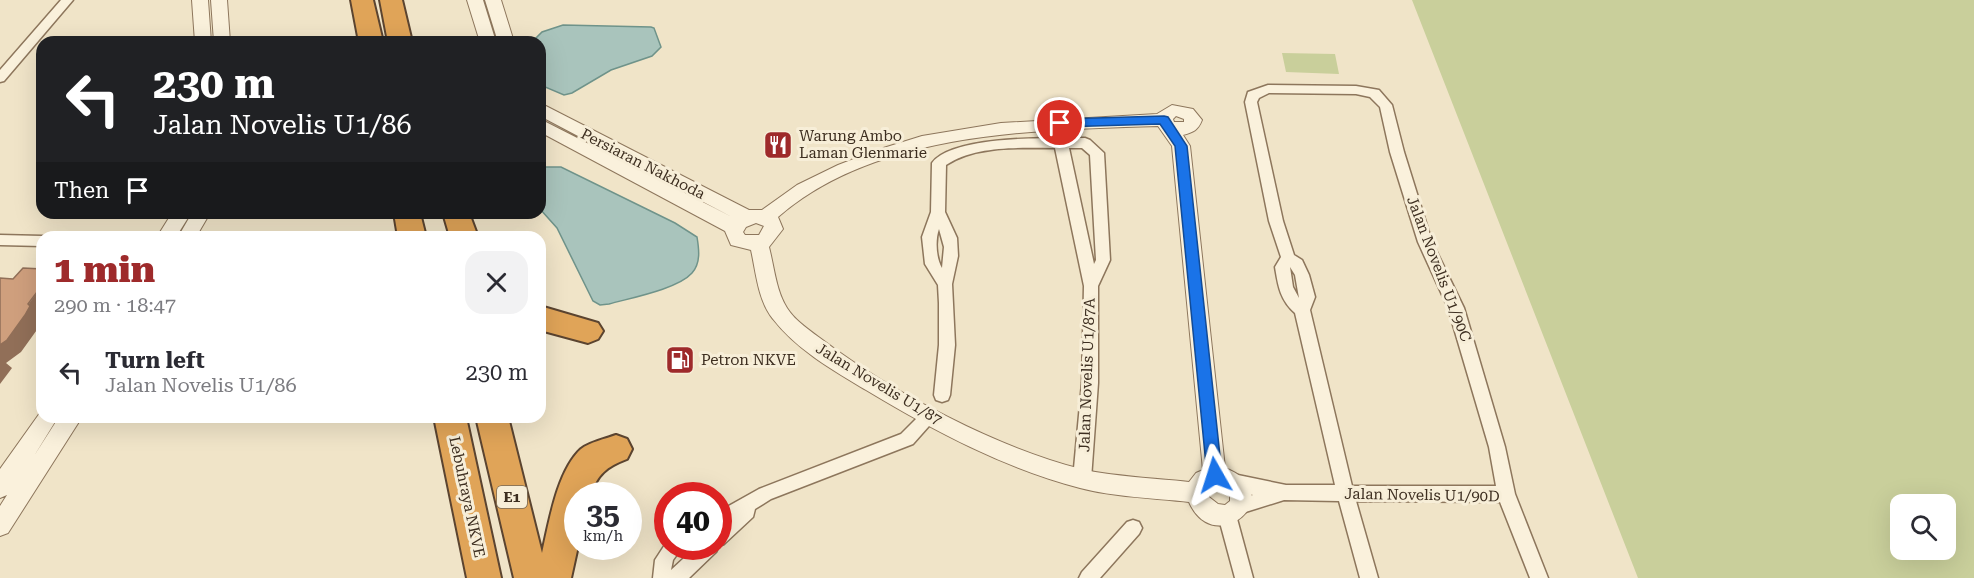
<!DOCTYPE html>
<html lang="en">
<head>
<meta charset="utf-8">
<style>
	:root { --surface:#fff; --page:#f2f2f3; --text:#2b2b33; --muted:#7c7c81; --accent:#9e2a2b }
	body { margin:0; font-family:"Roboto Serif",serif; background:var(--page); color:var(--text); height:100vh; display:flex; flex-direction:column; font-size:22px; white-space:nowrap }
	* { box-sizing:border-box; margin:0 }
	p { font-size:20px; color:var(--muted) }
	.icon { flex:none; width:33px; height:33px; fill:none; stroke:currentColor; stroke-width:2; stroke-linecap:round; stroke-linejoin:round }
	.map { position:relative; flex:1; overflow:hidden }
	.details { position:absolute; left:36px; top:231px; width:510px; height:192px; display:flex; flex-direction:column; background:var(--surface); border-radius:18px; box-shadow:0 6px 24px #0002 }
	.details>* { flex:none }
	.hud { position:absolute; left:36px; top:36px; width:510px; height:183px; border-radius:18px; box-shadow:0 6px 24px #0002; background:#202124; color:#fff; overflow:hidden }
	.fabs { position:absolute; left:1890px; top:494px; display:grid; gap:12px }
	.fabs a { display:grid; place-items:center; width:66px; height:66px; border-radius:12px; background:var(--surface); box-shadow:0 6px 24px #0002; font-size:30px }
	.speed { position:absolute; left:564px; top:482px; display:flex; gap:12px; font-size:30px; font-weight:700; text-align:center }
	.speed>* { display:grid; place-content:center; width:78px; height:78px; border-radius:50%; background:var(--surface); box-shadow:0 6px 24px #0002; line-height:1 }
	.speed small { font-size:15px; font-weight:400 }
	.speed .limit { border:9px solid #d22; background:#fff; color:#111 }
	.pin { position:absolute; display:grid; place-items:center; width:51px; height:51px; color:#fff; margin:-26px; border:3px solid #fff; border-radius:50%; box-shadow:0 2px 6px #0007 }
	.me { position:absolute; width:66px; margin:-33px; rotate:354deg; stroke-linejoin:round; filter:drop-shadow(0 0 4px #0008) }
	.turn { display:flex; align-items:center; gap:21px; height:126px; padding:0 18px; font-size:27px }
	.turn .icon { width:78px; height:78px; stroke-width:2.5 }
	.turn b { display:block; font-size:42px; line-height:51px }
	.then { display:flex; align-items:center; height:57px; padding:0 18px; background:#0003; gap:12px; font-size:22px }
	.round { display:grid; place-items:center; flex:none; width:63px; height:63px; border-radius:18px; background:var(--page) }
	.headline { display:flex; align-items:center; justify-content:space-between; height:102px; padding:0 18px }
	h1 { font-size:36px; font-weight:800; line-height:45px; color:var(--accent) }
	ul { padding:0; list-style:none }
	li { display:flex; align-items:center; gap:18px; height:78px; padding:0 18px }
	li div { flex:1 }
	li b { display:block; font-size:22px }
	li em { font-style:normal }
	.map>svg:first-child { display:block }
</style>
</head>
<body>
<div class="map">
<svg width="1974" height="578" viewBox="0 0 1974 578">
	<rect width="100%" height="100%" fill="#f0e4c8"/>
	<!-- green -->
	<path fill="#c9cf9b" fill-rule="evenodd" d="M 1412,0 L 1974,0 L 1974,578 L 1638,578 ZM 1900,504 L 1946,504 L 1946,549 L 1900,549 Z
		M 1282,53 L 1335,54 L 1339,74 L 1286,72 Z"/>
	<!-- water -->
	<path fill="#a9c4bc" stroke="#6f938a" stroke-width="1.5" d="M 563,25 L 651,27 L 654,28 L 661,47 L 652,56 L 611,70 L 572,93 L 564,95 L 545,87 L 540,79 L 540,42 L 532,42 L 542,32 Z
		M 542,167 L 561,167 L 675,223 L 697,237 C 699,249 701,263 692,273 C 678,289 630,298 609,304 L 600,305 L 593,301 L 557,228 L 540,209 L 540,169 Z"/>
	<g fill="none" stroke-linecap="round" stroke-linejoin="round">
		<!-- minor casing -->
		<g stroke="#8d765c" stroke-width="3">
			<path id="minor" d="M 61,0 L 73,0 L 4,81 L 0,82 L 0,70 Z
				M 1268,85 L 1356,86 L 1379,90 L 1392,105 L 1404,152 L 1432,242 L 1464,308 L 1505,447 L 1515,494 L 1548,578 L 1530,578 L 1500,502 L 1356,501 L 1378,578 L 1360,578 L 1339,501 L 1284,500 L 1236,515 L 1253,578 L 1235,578 L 1218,515 L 1221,509 L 1229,508 L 1232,502 L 1253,495 L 1227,487 L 1224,482 L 1227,477 L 1233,474 L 1286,485 L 1335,485 L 1295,313 C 1280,300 1278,285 1275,267 L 1281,257 L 1269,221 L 1245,102 L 1248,92 ZM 1269,93 L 1356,94 L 1370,97 L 1380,107 L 1390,152 L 1418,242 L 1448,308 L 1489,447 L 1496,486 L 1352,486 L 1310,310 L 1315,297 L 1309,275 L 1302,260 L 1294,255 L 1283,221 L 1257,102 L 1259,98 ZM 1290,267 L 1295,275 L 1299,298 L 1293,287 Z
				M 1085,138 L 1090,140 L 1104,153 L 1110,260 L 1098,286 L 1098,383 L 1091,479 L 1088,484 L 1082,487 L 1076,484 L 1073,479 L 1082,383 L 1084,286 L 1055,148 C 1020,148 976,145 946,165 L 945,212 L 957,238 L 958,256 L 952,284 L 955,345 L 950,395 L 948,400 L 942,402 L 936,400 L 934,395 L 939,345 L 939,303 L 938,285 L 925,264 L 922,237 L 931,212 L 932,163 C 952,135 1052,138 1085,138 ZM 1069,148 L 1082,148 L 1090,155 L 1096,260 L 1094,264 ZM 939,229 L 944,247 L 942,268 C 936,258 935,240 939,229 Z
				M 0,235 L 42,236 L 47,237 L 42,237 L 42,246 L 0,245 Z
				M 929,410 L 935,412 L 937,417 L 913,444 L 771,499 L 755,509 L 753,517 L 724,544 L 719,546 L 716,552 L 689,578 L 653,578 L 655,560 L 668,540 L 668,546 L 683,546 L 673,560 L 671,570 L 697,546 L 718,546 L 718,512 L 759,489 L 901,434 L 923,412 Z
				M 1133,520 L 1139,522 L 1142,528 L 1139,534 L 1100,578 L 1079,578 L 1082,572 L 1127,522 Z"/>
		</g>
		<!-- tertiary casing -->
		<g stroke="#8d765c" stroke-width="2">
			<path id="tertiary" d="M 192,0 L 208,0 L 211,42 L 195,42 Z
				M 211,0 L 227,0 L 230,42 L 214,42 Z
				M 467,0 L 483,0 L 496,42 L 480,42 Z
				M 485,0 L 501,0 L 514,42 L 498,42 Z
				M 540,103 L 749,210 L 762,210 L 797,185 L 838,165 L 877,150 L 922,136 L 1001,123 L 1157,114 L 1172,105 L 1193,109 L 1202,120 C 1198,130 1194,132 1183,135 L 1190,146 L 1225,468 C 1292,494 1215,561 1189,502 C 1154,498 1114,497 1080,488 C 1004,468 934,431 866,390 C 834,371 797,350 773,319 C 758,301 756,272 751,250 L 731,245 L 725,231 L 540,132 L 540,119 L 732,217 L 540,116 ZM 1176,116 L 1184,119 L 1184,122 L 1174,122 L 1173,119 ZM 1158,126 L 1172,146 L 1203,470 L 1196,473 L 1189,482 C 1155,478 1114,477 1081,469 C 998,448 893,393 824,341 C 812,332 795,321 787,308 C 776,291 774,266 769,247 L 783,229 L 778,217 C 877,131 1035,130 1158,126 ZM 756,223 L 764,226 L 759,235 L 745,235 L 743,232 L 746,227 ZM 1216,485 L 1230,496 L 1230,501 L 1225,505 L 1218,504 L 1209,497 L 1209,491 Z
				M 172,213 L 191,213 L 176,237 L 157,237 Z
				M 192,213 L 210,213 L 196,237 L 178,237 Z
				M 42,410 L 42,417 L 58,417 L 34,456 L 59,417 L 82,417 L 8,533 L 0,536 L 0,506 L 7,495 L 0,498 L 0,469 Z"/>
		</g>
		<!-- motorway casing -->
		<g stroke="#5b4430" stroke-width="4">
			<path id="motorway" d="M 351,0 L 373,0 L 383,42 L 359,42 Z
				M 380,0 L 402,0 L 412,42 L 388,42 Z
				M 394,213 L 420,213 L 426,237 L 398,237 Z
				M 443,213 L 469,213 L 478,237 L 450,237 Z
				M 540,306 L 598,323 L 603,331 L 598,339 L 588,343 L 540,330 Z
				M 434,417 L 466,417 L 501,578 L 467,578 Z
				M 476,417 L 508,417 L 542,553 C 549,523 557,471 581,449 C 590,442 605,439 616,435 L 627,439 L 632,449 L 627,459 C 606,467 598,474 590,495 L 578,495 L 578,546 L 571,578 L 514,578 Z"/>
		</g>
		<!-- minor -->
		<use href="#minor" fill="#faf1dc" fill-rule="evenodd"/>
		<!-- tertiary -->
		<use href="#tertiary" fill="#faf1dc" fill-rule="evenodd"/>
		<!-- motorway -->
		<use href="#motorway" fill="#e0a458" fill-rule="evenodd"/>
	</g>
	<!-- shaded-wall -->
	<path fill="#916f58" d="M 40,288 L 42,290 L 42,321 L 39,327 L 21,352 L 6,363 L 12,368 L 0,384 L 0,345 Z"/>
	<!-- building -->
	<path fill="#cf9f7d" stroke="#916f58" stroke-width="1.5" d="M 23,268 L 42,269 L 42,288 L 40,288 L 28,304 L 30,306 L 25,315 L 7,340 L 0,345 L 0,278 L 13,279 Z"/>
	<!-- route -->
	<path fill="#1a73e8" stroke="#114b97" stroke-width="1.5" d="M 1164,116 L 1168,117 L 1187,146 L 1222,475 L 1220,480 L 1215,482 L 1209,480 L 1207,475 L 1175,146 L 1160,124 L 1060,127 L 1055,123 L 1060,119 Z"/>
	<!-- icons -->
	<defs>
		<g id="restaurant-square" transform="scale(1.5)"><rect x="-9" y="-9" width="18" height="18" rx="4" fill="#9e2a2b" stroke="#f7eed8"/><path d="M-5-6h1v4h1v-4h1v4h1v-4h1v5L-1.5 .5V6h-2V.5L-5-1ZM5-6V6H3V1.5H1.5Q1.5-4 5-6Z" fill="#fff"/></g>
		<g id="fuel-square" transform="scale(1.5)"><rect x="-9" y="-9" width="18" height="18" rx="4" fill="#9e2a2b" stroke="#f7eed8"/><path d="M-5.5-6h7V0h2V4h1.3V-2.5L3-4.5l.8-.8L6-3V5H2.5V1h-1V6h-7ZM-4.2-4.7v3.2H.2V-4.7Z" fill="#fff"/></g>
	</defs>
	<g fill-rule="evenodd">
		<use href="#restaurant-square" x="778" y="145"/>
		<use href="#fuel-square" x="680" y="360"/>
	</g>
	<g text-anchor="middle" stroke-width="6" stroke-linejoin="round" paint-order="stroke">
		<!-- shield labels -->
		<rect fill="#f7eed8" stroke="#756857" stroke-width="1.5" x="497" y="486" width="30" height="22" rx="4.5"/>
		<g font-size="14" font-weight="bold" fill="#3d2e20">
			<text x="512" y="502">E1</text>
		</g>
		<!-- poi labels -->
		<g font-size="15" fill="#3d2e20" stroke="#f7eed8" text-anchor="start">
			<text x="799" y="141">Warung Ambo<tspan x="799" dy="17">Laman Glenmarie</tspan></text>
			<text x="701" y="365">Petron NKVE</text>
		</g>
		<!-- street labels -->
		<g font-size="15" fill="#3d2e20" stroke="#f7eed8">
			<text transform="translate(643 164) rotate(27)" y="5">Persiaran Nakhoda</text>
			<text transform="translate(1439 269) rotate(69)" y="5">Jalan Novelis U1/90C</text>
			<text transform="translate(1087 375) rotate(-88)" y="5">Jalan Novelis U1/87A</text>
			<text transform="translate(879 384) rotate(31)" y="5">Jalan Novelis U1/87</text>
			<text transform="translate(1422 495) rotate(1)" y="5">Jalan Novelis U1/90D</text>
			<text transform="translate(467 497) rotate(78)" y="5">Lebuhraya NKVE</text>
		</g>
	</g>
</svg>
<div class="fabs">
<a><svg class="icon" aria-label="search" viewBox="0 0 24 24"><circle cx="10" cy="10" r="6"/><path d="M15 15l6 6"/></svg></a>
</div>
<div class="speed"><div>35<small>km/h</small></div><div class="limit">40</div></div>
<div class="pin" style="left:1060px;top:123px;background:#d93025"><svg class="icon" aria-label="arrive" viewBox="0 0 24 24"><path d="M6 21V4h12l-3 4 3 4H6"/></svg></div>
<svg class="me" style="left:1215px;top:475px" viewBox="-20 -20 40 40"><path d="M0-17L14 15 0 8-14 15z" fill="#1a73e8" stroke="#fff" stroke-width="4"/></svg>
<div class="hud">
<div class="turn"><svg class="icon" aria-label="left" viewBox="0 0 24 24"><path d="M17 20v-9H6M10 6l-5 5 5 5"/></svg><div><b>230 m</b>Jalan Novelis U1/86</div></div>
<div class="then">Then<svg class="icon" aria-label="arrive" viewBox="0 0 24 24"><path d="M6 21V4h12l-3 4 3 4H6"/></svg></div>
</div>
<section class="details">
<div class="headline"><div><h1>1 min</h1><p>290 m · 18:47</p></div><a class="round"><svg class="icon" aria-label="close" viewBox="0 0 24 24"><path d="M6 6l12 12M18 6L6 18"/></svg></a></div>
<ul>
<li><svg class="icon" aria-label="left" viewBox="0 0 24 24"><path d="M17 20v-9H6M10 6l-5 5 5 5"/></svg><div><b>Turn left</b><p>Jalan Novelis U1/86</p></div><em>230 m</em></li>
</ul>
</section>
</div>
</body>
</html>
